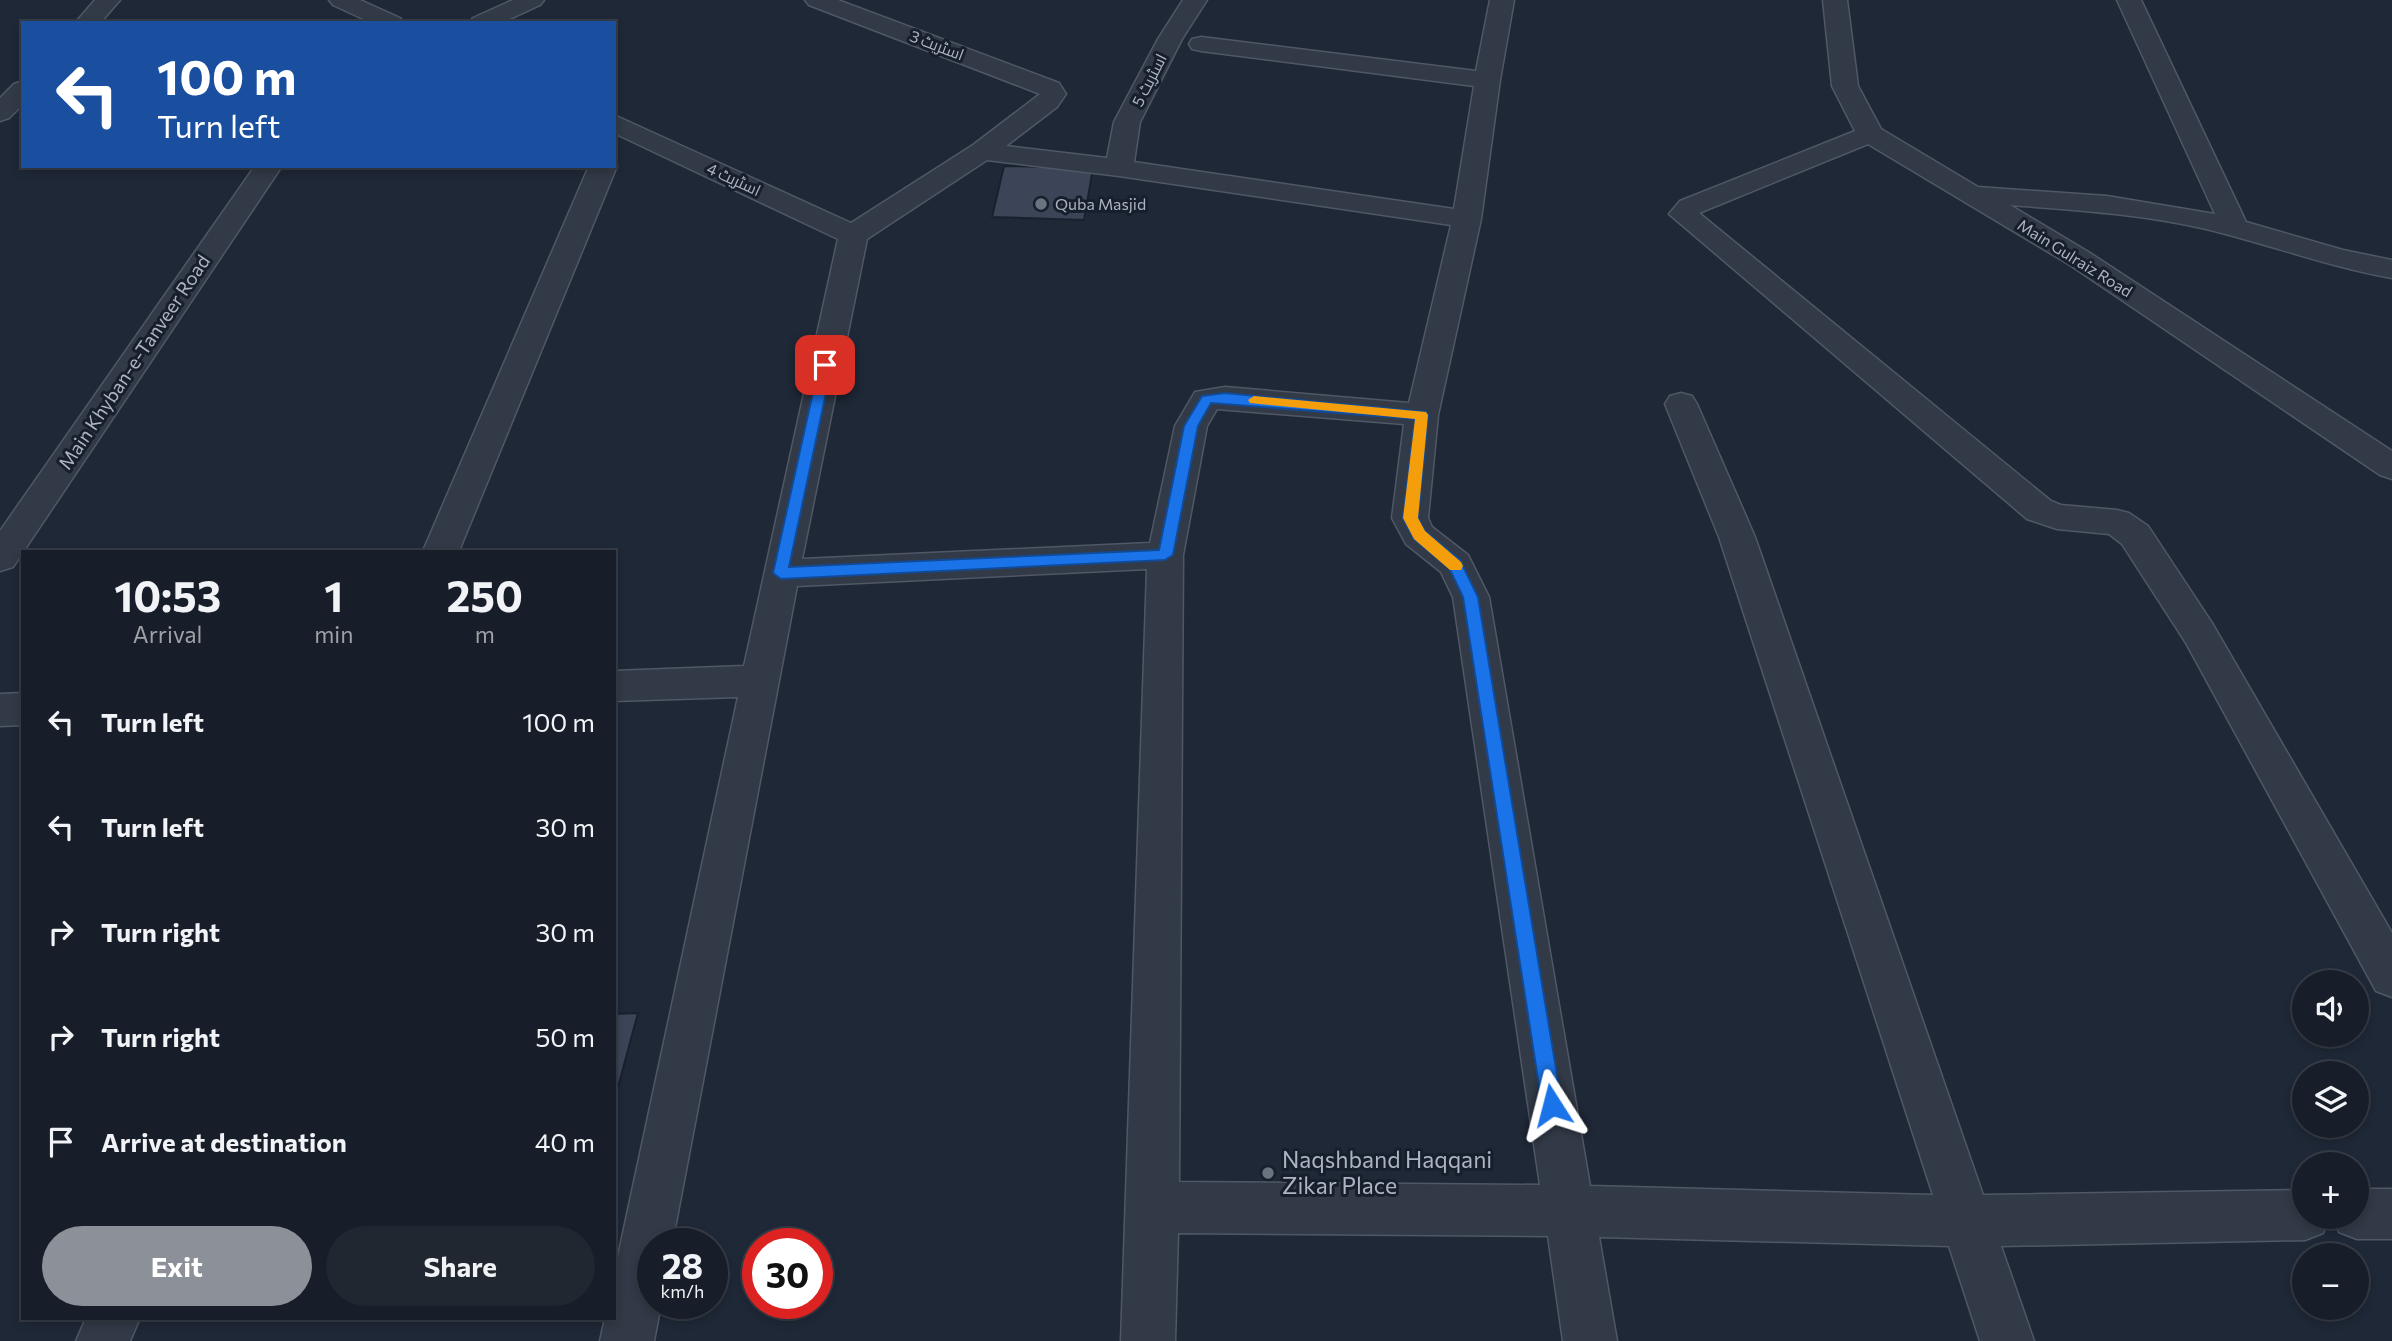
<!DOCTYPE html>
<html lang="en">
<head>
<meta charset="utf-8">
<style>
	:root { --surface:#171e29; --page:#202731; --text:#f1f3f6; --muted:#9ea2a8; --line:#363c46; --accent:#8c9099 }
	body { margin:0; font-family:Commissioner,Cairo,sans-serif; background:var(--page); color:var(--text); height:100vh; display:flex; flex-direction:column; font-size:26px; white-space:nowrap }
	* { box-sizing:border-box; margin:0 }
	p { font-size:23px; color:var(--muted) }
	.icon { flex:none; width:38px; height:38px; fill:none; stroke:currentColor; stroke-width:2; stroke-linecap:round; stroke-linejoin:round }
	.map { position:relative; flex:1; overflow:hidden }
	.sheet { position:absolute; left:21px; top:550px; width:595px; height:770px; display:flex; flex-direction:column; background:var(--surface); border-radius:0px; box-shadow:0 4px 10px #0003,0 0 0 2px var(--line) }
	.sheet>* { flex:none }
	.banner { position:absolute; left:21px; top:21px; width:595px; height:147px; border-radius:0px; box-shadow:0 4px 10px #0003,0 0 0 2px var(--line); background:#1a4fa0; color:#fff; overflow:hidden }
	.tools { position:absolute; left:2292px; top:970px; display:grid; gap:14px }
	.tools a { display:grid; place-items:center; width:77px; height:77px; border-radius:50%; background:var(--surface); box-shadow:0 4px 10px #0003,0 0 0 2px var(--line); font-size:35px }
	.speed { position:absolute; left:637px; top:1228px; display:flex; gap:14px; font-size:35px; font-weight:700; text-align:center }
	.speed>* { display:grid; place-content:center; width:91px; height:91px; border-radius:50%; background:var(--surface); box-shadow:0 4px 10px #0003,0 0 0 2px var(--line); line-height:1 }
	.speed small { font-size:18px; font-weight:400 }
	.speed .limit { border:10px solid #d22; background:#fff; color:#111 }
	.pin { position:absolute; display:grid; place-items:center; width:60px; height:60px; color:#fff; margin:-30px; border-radius:14px; box-shadow:0 4px 10px #0006 }
	.me { position:absolute; width:77px; margin:-38px; rotate:351deg; stroke-linejoin:round; filter:drop-shadow(0 0 5px #0008) }
	.turn { display:flex; align-items:center; gap:24px; height:147px; padding:0 21px; font-size:32px }
	.turn .icon { width:91px; height:91px; stroke-width:2.5 }
	.turn b { display:block; font-size:49px; line-height:60px }
	.eta { display:flex; justify-content:space-evenly; align-items:center; height:119px; text-align:center }
	.eta b { font-size:42px; font-weight:700; line-height:49px }
	.button { display:flex; gap:14px; margin-top:auto; padding:14px 21px }
	.button a { flex:1; height:80px; border-radius:42px; background:var(--accent); color:#fff; font-size:28px; font-weight:700; line-height:80px; text-align:center }
	.button a+a { background:var(--page); color:var(--text) }
	ul { padding:0; list-style:none }
	li { display:flex; align-items:center; gap:21px; height:105px; padding:0 21px }
	li div { flex:1 }
	li b { display:block; font-size:26px }
	li em { font-style:normal }
	.map>svg:first-child { display:block }
</style>
</head>
<body>
<div class="map">
<svg width="2392" height="1341" viewBox="0 0 2392 1341">
	<rect width="100%" height="100%" fill="#1f2837"/>
	<!-- building -->
	<path fill="#3b4557" stroke="#1a212e" stroke-width="2" d="M 1004,166 L 1093,168 L 1084,220 L 992,217 Z
		M 638,1013 L 618,1087 L 614,1088 L 614,1014 Z"/>
	<g fill="none" stroke-linecap="round" stroke-linejoin="round">
		<!-- street casing -->
		<g stroke="#505765" stroke-width="3">
			<path id="street" d="M 95,0 L 120,0 L 100,23 L 75,23 Z
				M 329,0 L 360,0 L 400,18 L 404,23 L 372,23 L 333,5 Z
				M 513,0 L 544,0 L 540,5 L 501,23 L 469,23 L 473,18 Z
				M 805,0 L 838,0 L 1059,83 L 1066,94 L 1057,107 L 1006,146 L 1107,158 L 1114,122 L 1158,39 L 1183,0 L 1207,0 L 1182,39 L 1140,122 L 1134,162 L 1454,209 L 1474,86 L 1201,51 L 1192,49 L 1189,44 L 1192,39 L 1201,37 L 1476,71 L 1490,0 L 1514,0 L 1500,80 L 1481,219 L 1438,415 L 1428,518 L 1432,527 L 1468,555 L 1489,597 L 1590,1186 L 1933,1195 L 1719,537 L 1665,404 L 1670,396 L 1681,393 L 1692,396 L 1697,404 L 1755,537 L 1983,1195 L 2305,1190 L 2305,1216 L 2330,1216 L 2323,1233 L 2305,1240 L 2001,1246 L 2034,1341 L 1980,1341 L 1949,1246 L 1599,1237 L 1617,1341 L 1563,1341 L 1548,1236 L 1178,1233 L 1175,1341 L 1121,1341 L 1147,569 L 797,586 L 672,1244 L 653,1244 L 653,1304 L 661,1304 L 654,1341 L 600,1341 L 605,1318 L 614,1318 L 614,1275 L 738,697 L 614,701 L 614,671 L 744,666 L 838,239 L 614,133 L 614,115 L 851,223 L 973,145 L 1040,94 L 809,5 ZM 987,160 L 1119,176 L 1451,225 L 1409,403 L 1225,387 L 1195,392 L 1175,426 L 1150,543 L 802,559 L 867,239 ZM 1217,409 L 1404,424 L 1392,518 L 1406,544 L 1441,572 L 1453,597 L 1540,1185 L 1179,1182 L 1183,555 L 1207,426 Z
				M 1823,0 L 1847,0 L 1858,86 L 1881,129 L 1978,187 L 2107,196 L 2215,214 L 2117,0 L 2141,0 L 2246,222 L 2343,250 L 2392,260 L 2392,278 C 2329,267 2268,244 2206,229 C 2142,214 2075,210 2010,205 L 2090,253 L 2392,451 L 2392,479 L 2380,475 L 2070,265 L 1868,144 L 1699,213 L 2051,501 L 2061,505 L 2117,510 L 2129,513 L 2148,526 L 2212,623 L 2392,933 L 2392,997 L 2376,991 L 2186,643 L 2122,544 L 2109,534 L 2057,529 L 2027,519 L 1669,214 L 1680,201 L 1855,131 L 1832,86 Z
				M 23,81 L 23,104 L 9,118 L 0,121 L 0,98 L 14,84 Z
				M 614,163 L 617,166 L 459,551 L 423,551 L 589,166 L 614,166 Z
				M 255,166 L 282,166 L 13,567 L 0,571 L 0,531 Z
				M 23,693 L 23,725 L 0,726 L 0,694 Z
				M 2357,1189 L 2392,1189 L 2392,1239 L 2357,1239 L 2339,1232 L 2332,1216 L 2357,1216 Z
				M 86,1318 L 140,1318 L 130,1341 L 76,1341 Z"/>
		</g>
		<!-- street -->
		<use href="#street" fill="#323a47" fill-rule="evenodd"/>
	</g>
	<!-- route -->
	<path fill="#1a73e8" stroke="#114b97" stroke-width="2" d="M 825,361 L 832,365 L 789,567 L 1159,550 L 1184,426 L 1202,396 L 1225,393 L 1426,412 L 1428,415 L 1418,518 L 1425,531 L 1460,560 L 1478,597 L 1562,1105 L 1559,1112 L 1552,1114 L 1545,1112 L 1542,1105 L 1463,597 L 1449,568 L 1414,539 L 1403,518 L 1415,419 L 1211,403 L 1198,426 L 1173,555 L 1165,560 L 781,579 L 773,573 L 819,365 Z"/>
	<!-- slow -->
	<path fill="#f59e0b" d="M 1254,396 L 1426,412 L 1428,415 L 1418,518 L 1425,531 L 1461,562 L 1463,566 L 1461,570 L 1450,570 L 1414,539 L 1403,518 L 1415,419 L 1250,403 L 1248,400 Z"/>
	<!-- markers -->
	<g fill="#6b7280" stroke="#181f2c" stroke-width="2.5">
		<circle cx="1041" cy="204" r="7"/>
		<circle cx="1268" cy="1173" r="7"/>
	</g>
	<g text-anchor="middle" stroke-width="6" stroke-linejoin="round" paint-order="stroke">
		<!-- far-street labels -->
		<g font-size="16" fill="#acb4c4" stroke="#181f2c">
			<text transform="translate(937 45) rotate(21)" y="6">اسٹریٹ 3</text>
			<text transform="translate(1149 80) rotate(-63)" y="6">اسٹریٹ 5</text>
			<text transform="translate(734 179) rotate(25)" y="6">اسٹریٹ 4</text>
			<text transform="translate(2075 258) rotate(32)" y="6">Main Gulraiz Road</text>
		</g>
		<!-- far-poi labels -->
		<g font-size="16" fill="#acb4c4" stroke="#181f2c" text-anchor="start">
			<text x="1055" y="210">Quba Masjid</text>
		</g>
		<!-- street labels -->
		<g font-size="19" fill="#acb4c4" stroke="#181f2c">
			<text transform="translate(134 362) rotate(-56)" y="7">Main Khyban-e-Tanveer Road</text>
		</g>
		<!-- near-poi labels -->
		<g font-size="23" fill="#acb4c4" stroke="#181f2c" text-anchor="start">
			<text x="1282" y="1168">Naqshband Haqqani<tspan x="1282" dy="26">Zikar Place</tspan></text>
		</g>
	</g>
</svg>
<div class="tools">
<a><svg class="icon" aria-label="sound" viewBox="0 0 24 24"><path d="M4 9h4l5-4v14l-5-4H4zM17 9q2 3 0 6"/></svg></a>
<a><svg class="icon" aria-label="layers" viewBox="0 0 24 24"><path d="M12 4l9 5-9 5-9-5zM3 14l9 5 9-5"/></svg></a>
<a>+</a>
<a>−</a>
</div>
<div class="speed"><div>28<small>km/h</small></div><div class="limit">30</div></div>
<div class="pin" style="left:825px;top:365px;background:#d93025"><svg class="icon" aria-label="arrive" viewBox="0 0 24 24"><path d="M6 21V4h12l-3 4 3 4H6"/></svg></div>
<svg class="me" style="left:1552px;top:1105px" viewBox="-20 -20 40 40"><path d="M0-17L14 15 0 8-14 15z" fill="#1a73e8" stroke="#fff" stroke-width="4"/></svg>
<div class="banner">
<div class="turn"><svg class="icon" aria-label="left" viewBox="0 0 24 24"><path d="M17 20v-9H6M10 6l-5 5 5 5"/></svg><div><b>100 m</b>Turn left</div></div>
</div>
<section class="sheet">
<div class="eta">
<div><b>10:53</b><p>Arrival</p></div>
<div><b>1</b><p>min</p></div>
<div><b>250</b><p>m</p></div>
</div>
<ul>
<li><svg class="icon" aria-label="left" viewBox="0 0 24 24"><path d="M17 20v-9H6M10 6l-5 5 5 5"/></svg><div><b>Turn left</b></div><em>100 m</em></li>
<li><svg class="icon" aria-label="left" viewBox="0 0 24 24"><path d="M17 20v-9H6M10 6l-5 5 5 5"/></svg><div><b>Turn left</b></div><em>30 m</em></li>
<li><svg class="icon" aria-label="right" viewBox="0 0 24 24"><path d="M7 20v-9h11M14 6l5 5-5 5"/></svg><div><b>Turn right</b></div><em>30 m</em></li>
<li><svg class="icon" aria-label="right" viewBox="0 0 24 24"><path d="M7 20v-9h11M14 6l5 5-5 5"/></svg><div><b>Turn right</b></div><em>50 m</em></li>
<li><svg class="icon" aria-label="arrive" viewBox="0 0 24 24"><path d="M6 21V4h12l-3 4 3 4H6"/></svg><div><b>Arrive at destination</b></div><em>40 m</em></li>
</ul>
<div class="button"><a>Exit</a><a>Share</a></div>
</section>
</div>
</body>
</html>
